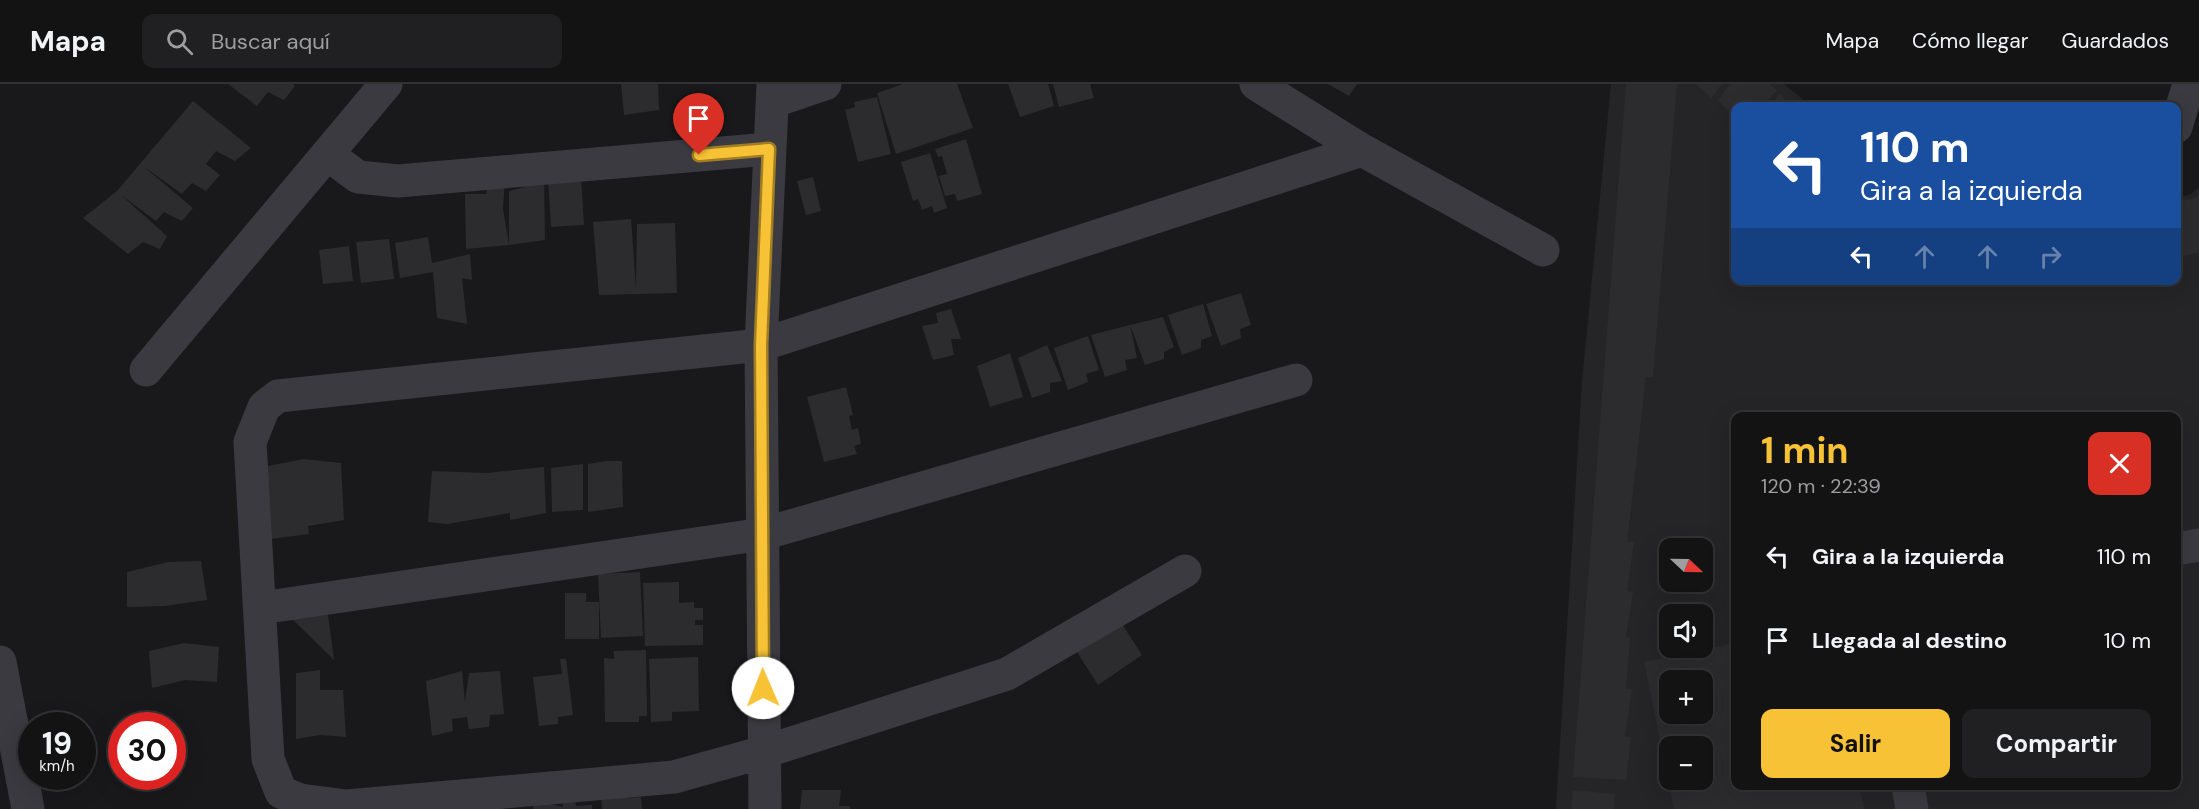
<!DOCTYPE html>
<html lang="es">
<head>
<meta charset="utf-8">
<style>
	:root { --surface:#131314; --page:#202022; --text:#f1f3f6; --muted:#9d9ea0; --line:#323234; --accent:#f7c235 }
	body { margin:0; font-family:"DM Sans",sans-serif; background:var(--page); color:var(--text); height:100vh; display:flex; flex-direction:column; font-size:22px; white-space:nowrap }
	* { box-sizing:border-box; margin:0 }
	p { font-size:20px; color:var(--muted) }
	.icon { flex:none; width:33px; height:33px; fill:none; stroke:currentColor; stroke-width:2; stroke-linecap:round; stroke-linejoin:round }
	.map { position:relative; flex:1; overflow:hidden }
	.sheet { position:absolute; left:1731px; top:328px; width:450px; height:378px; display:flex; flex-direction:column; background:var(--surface); border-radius:12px; box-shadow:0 6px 24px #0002,0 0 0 2px var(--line) }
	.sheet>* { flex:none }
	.hud { position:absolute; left:1731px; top:18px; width:450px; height:183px; border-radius:12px; box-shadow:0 6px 24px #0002,0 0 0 2px var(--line); background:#1a4fa0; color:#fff; overflow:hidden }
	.needle { width:39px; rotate:112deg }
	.buttons { position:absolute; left:1659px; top:454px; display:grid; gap:12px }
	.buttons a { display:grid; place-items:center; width:54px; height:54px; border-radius:12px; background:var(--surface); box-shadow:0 6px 24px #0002,0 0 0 2px var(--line); font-size:30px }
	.speed { position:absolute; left:18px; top:628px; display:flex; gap:12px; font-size:30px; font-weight:700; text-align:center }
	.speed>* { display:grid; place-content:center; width:78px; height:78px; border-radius:50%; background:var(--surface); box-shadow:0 6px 24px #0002,0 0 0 2px var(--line); line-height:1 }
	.speed small { font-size:15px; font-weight:400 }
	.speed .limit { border:9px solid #d22; background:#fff; color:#111 }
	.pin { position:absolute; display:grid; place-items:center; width:51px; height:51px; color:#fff; margin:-62px -26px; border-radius:50% 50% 50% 0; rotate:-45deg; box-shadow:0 0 6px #0007 }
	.pin .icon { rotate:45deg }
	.me { position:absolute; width:66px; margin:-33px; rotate:359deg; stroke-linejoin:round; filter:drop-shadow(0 0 4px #0008) }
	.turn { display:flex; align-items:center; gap:21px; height:126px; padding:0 30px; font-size:27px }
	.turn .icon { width:78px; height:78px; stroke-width:2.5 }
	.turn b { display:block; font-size:42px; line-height:51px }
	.lanes { display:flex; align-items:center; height:57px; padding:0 30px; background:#0003; justify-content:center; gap:30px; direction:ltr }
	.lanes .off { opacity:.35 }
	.round { display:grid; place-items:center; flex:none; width:63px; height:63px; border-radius:12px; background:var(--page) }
	.head { display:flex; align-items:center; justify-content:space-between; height:102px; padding:0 30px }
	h1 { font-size:36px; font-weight:700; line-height:45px; color:var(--accent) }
	.button { display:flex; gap:12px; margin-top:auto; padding:12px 30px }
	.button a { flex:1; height:69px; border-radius:12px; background:var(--accent); color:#111; font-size:24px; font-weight:700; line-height:69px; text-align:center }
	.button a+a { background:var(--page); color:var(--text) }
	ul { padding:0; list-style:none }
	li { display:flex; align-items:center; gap:18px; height:84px; padding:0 30px }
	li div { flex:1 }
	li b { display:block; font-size:22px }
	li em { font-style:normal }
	header { display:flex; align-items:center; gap:36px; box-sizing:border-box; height:84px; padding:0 30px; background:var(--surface); border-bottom:2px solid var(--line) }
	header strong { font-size:28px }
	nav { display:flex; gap:33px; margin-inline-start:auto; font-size:21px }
	.search { width:420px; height:54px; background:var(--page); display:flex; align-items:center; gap:15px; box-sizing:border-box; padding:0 21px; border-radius:12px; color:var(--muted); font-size:22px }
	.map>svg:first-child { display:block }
</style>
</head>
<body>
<header>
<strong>Mapa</strong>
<div class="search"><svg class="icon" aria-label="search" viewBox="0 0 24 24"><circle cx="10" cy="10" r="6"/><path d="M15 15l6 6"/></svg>Buscar aquí</div>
<nav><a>Mapa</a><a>Cómo llegar</a><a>Guardados</a></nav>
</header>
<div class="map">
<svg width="2199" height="725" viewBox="0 0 2199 725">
	<rect width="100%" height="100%" fill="#19191b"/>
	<!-- built -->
	<path fill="#252528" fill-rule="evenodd" d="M 1611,0 L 1784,0 L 1811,22 L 1736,22 L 1736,196 L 2176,196 L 2177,114 L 2191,110 L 2199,103 L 2199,725 L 1556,725 L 1582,297 ZM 1736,333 L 2176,333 L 2176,702 L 1736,702 ZM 1670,465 L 1702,465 L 1702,498 L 1670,498 ZM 1670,531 L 1702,531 L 1702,564 L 1670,564 ZM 1670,597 L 1702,597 L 1702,630 L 1670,630 ZM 1670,663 L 1702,663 L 1702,696 L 1670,696 Z"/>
	<!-- building -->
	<path fill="#2c2c2f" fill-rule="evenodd" d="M 228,0 L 293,0 L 295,2 L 284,16 L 268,8 L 257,22 Z
		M 621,0 L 658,0 L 659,26 L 624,31 Z
		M 903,0 L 957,0 L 973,44 L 896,70 L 877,9 Z
		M 1008,0 L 1048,0 L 1054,22 L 1020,33 Z
		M 1053,0 L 1090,0 L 1094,14 L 1059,23 Z
		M 1328,0 L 1357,0 L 1349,12 Z
		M 1626,0 L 1677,0 L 1653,293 L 1646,293 L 1627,458 L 1634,458 L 1627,507 L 1633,508 L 1626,553 L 1630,554 L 1626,604 L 1632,605 L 1625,652 L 1631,653 L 1626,696 L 1573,693 Z
		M 1696,0 L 1722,0 L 1711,14 Z
		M 1730,0 L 1769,0 L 1777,6 L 1763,22 L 1736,22 L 1736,33 L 1718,17 Z
		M 1780,10 L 1791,22 L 1770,22 Z
		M 877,13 L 891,70 L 858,78 L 845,26 L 855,23 L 854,18 Z
		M 193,17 L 251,64 L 235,77 L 216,67 L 206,80 L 220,91 L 206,107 L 192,99 L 182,110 L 143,82 L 193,124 L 182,137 L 164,128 L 156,137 L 121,111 L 167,152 L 160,165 L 143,158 L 128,170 L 83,134 L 117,107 Z
		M 966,55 L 982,110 L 957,117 L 955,110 L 945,112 L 939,92 L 947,90 L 942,72 L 938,73 L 935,65 Z
		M 930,69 L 947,124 L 934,129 L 932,122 L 922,126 L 918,115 L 913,117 L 901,78 Z
		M 529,89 L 544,90 L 545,156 L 509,161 L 509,107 L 525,103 Z
		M 581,92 L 584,141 L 551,143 L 548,94 Z
		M 505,93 L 503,125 L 509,161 L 466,165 L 465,110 L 486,110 L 489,96 Z
		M 813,93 L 821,127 L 806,131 L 797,97 Z
		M 2199,111 L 2199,168 L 2176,174 L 2176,118 L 2195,114 Z
		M 631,135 L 636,204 L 637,140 L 675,139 L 677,209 L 599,211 L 593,138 Z
		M 428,153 L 432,179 L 470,170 L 472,196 L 462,194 L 467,240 L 437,234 L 433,188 L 400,194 L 395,159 Z
		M 389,155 L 394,195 L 361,199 L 356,158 Z
		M 349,162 L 353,197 L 323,200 L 319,166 Z
		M 1241,209 L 1251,241 L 1240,245 L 1241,254 L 1221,262 L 1206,220 Z
		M 1203,220 L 1212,252 L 1201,256 L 1201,264 L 1182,271 L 1168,231 Z
		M 951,225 L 961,255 L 951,255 L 954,271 L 933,276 L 922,242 L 938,239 L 936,229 Z
		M 1163,233 L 1174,263 L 1164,268 L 1164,275 L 1145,281 L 1130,241 L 1137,274 L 1125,276 L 1127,286 L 1105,293 L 1091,251 L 1130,241 Z
		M 1088,252 L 1099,286 L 1086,290 L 1088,298 L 1068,306 L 1054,264 Z
		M 1047,261 L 1062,297 L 1050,299 L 1050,308 L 1032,314 L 1018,274 Z
		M 1010,269 L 1023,313 L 990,323 L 977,282 Z
		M 846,303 L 853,331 L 849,332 L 852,346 L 858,344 L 861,360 L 854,362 L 857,370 L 824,378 L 807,313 Z
		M 303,375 L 341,379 L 344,436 L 308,442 L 309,450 L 270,455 L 258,384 Z
		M 606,377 L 622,377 L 623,423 L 588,428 L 588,380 Z
		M 583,380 L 583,426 L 552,428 L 551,384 Z
		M 544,383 L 546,429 L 510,436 L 510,429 L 448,440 L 428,438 L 432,387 L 487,389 Z
		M 201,477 L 207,516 L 164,522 L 127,523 L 127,488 L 168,478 Z
		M 640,488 L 643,552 L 601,554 L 598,490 Z
		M 679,498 L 679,519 L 694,518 L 694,524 L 703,524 L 703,536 L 695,536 L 695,541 L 703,541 L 703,561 L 645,562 L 643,499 Z
		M 565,509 L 586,509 L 586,518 L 599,518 L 599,555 L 565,555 Z
		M 327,523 L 334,576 L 288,531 Z
		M 1120,537 L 1142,571 L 1098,601 L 1075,565 Z
		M 184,559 L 219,563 L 217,598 L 185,596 L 152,604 L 149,567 Z
		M 1736,559 L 1736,702 L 1859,702 L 1864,725 L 1674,725 L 1644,578 ZM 1670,597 L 1702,597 L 1702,630 L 1670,630 ZM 1670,663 L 1702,663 L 1702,696 L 1670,696 Z
		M 646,566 L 647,632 L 639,632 L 639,638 L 605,638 L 604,574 L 614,575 L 614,567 Z
		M 698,573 L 699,627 L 672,628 L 672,637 L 651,638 L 649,575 Z
		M 560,575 L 566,575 L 573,631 L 558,633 L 558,640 L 539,642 L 533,593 L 562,590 Z
		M 320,586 L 320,606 L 343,606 L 346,653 L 320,651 L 296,655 L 296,589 Z
		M 462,587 L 465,618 L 469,589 L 500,587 L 504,630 L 490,631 L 489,643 L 469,645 L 467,633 L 452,635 L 453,647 L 432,652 L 426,597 Z
		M 629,706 L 629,714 L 641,713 L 642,725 L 602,725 L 601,709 Z
		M 802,706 L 841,706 L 839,722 L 850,722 L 850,725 L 800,725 Z
		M 1573,706 L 1615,710 L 1614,725 L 1571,725 Z
		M 562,713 L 575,713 L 576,722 L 592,721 L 592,725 L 533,725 L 533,716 L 563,723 Z"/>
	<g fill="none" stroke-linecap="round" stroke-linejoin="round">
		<!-- minor -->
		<path stroke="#3a3a40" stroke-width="33" d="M 1256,0 L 1362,66 L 1543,166
			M 775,17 L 825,0
			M 2176,43 L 2189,0
			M 327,70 L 358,93 L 398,97 L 769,65
			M 146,286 L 386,0
			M 2176,465 L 2199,461
			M 1185,487 L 1007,590 L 764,668 L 674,693 L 347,722 L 300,716 L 281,708 L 268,675 L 250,358 L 264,323 L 278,312 L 761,261 L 1362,66
			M 261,524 L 763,450 L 1296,296
			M 0,578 L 28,725
			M 1908,702 L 1912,725
			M 765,725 L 761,261 L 773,0"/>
	</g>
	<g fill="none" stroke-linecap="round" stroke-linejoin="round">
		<!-- route casing -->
		<g stroke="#a17e22" stroke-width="15">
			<path id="route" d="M 699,71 L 769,65 L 761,261 L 763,604"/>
		</g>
		<!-- route -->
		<use href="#route" stroke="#f7c235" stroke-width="10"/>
	</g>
</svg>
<div class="buttons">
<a><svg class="needle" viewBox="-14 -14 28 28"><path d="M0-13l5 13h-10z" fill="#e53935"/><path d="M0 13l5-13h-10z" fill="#9d9ea0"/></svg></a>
<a><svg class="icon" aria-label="sound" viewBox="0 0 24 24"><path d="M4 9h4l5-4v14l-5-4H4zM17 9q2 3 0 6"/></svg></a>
<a>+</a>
<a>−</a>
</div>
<div class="speed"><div>19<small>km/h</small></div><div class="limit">30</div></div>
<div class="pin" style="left:699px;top:71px;background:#d93025"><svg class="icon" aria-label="arrive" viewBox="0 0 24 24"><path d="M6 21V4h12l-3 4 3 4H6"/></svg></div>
<svg class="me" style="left:763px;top:604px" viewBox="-20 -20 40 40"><circle r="19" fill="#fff"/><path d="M0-13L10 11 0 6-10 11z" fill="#f7c235"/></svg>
<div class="hud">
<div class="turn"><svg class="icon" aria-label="left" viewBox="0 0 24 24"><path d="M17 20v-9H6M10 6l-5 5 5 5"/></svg><div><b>110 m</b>Gira a la izquierda</div></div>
<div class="lanes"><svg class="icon" aria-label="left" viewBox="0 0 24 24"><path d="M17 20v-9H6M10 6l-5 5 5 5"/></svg><svg class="icon off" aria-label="ahead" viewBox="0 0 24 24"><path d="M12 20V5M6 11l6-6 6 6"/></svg><svg class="icon off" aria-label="ahead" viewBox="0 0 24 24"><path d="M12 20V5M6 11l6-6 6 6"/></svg><svg class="icon off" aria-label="right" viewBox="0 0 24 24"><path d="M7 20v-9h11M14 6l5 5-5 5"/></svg></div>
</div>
<section class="sheet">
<div class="head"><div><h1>1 min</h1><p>120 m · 22:39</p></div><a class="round" style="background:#d93025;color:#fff"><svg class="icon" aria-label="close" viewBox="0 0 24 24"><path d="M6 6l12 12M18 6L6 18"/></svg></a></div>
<ul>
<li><svg class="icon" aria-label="left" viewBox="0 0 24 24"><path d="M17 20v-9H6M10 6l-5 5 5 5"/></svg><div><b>Gira a la izquierda</b></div><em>110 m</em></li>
<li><svg class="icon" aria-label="arrive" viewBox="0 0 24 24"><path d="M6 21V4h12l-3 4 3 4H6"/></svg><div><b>Llegada al destino</b></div><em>10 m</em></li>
</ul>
<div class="button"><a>Salir</a><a>Compartir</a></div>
</section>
</div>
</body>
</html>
